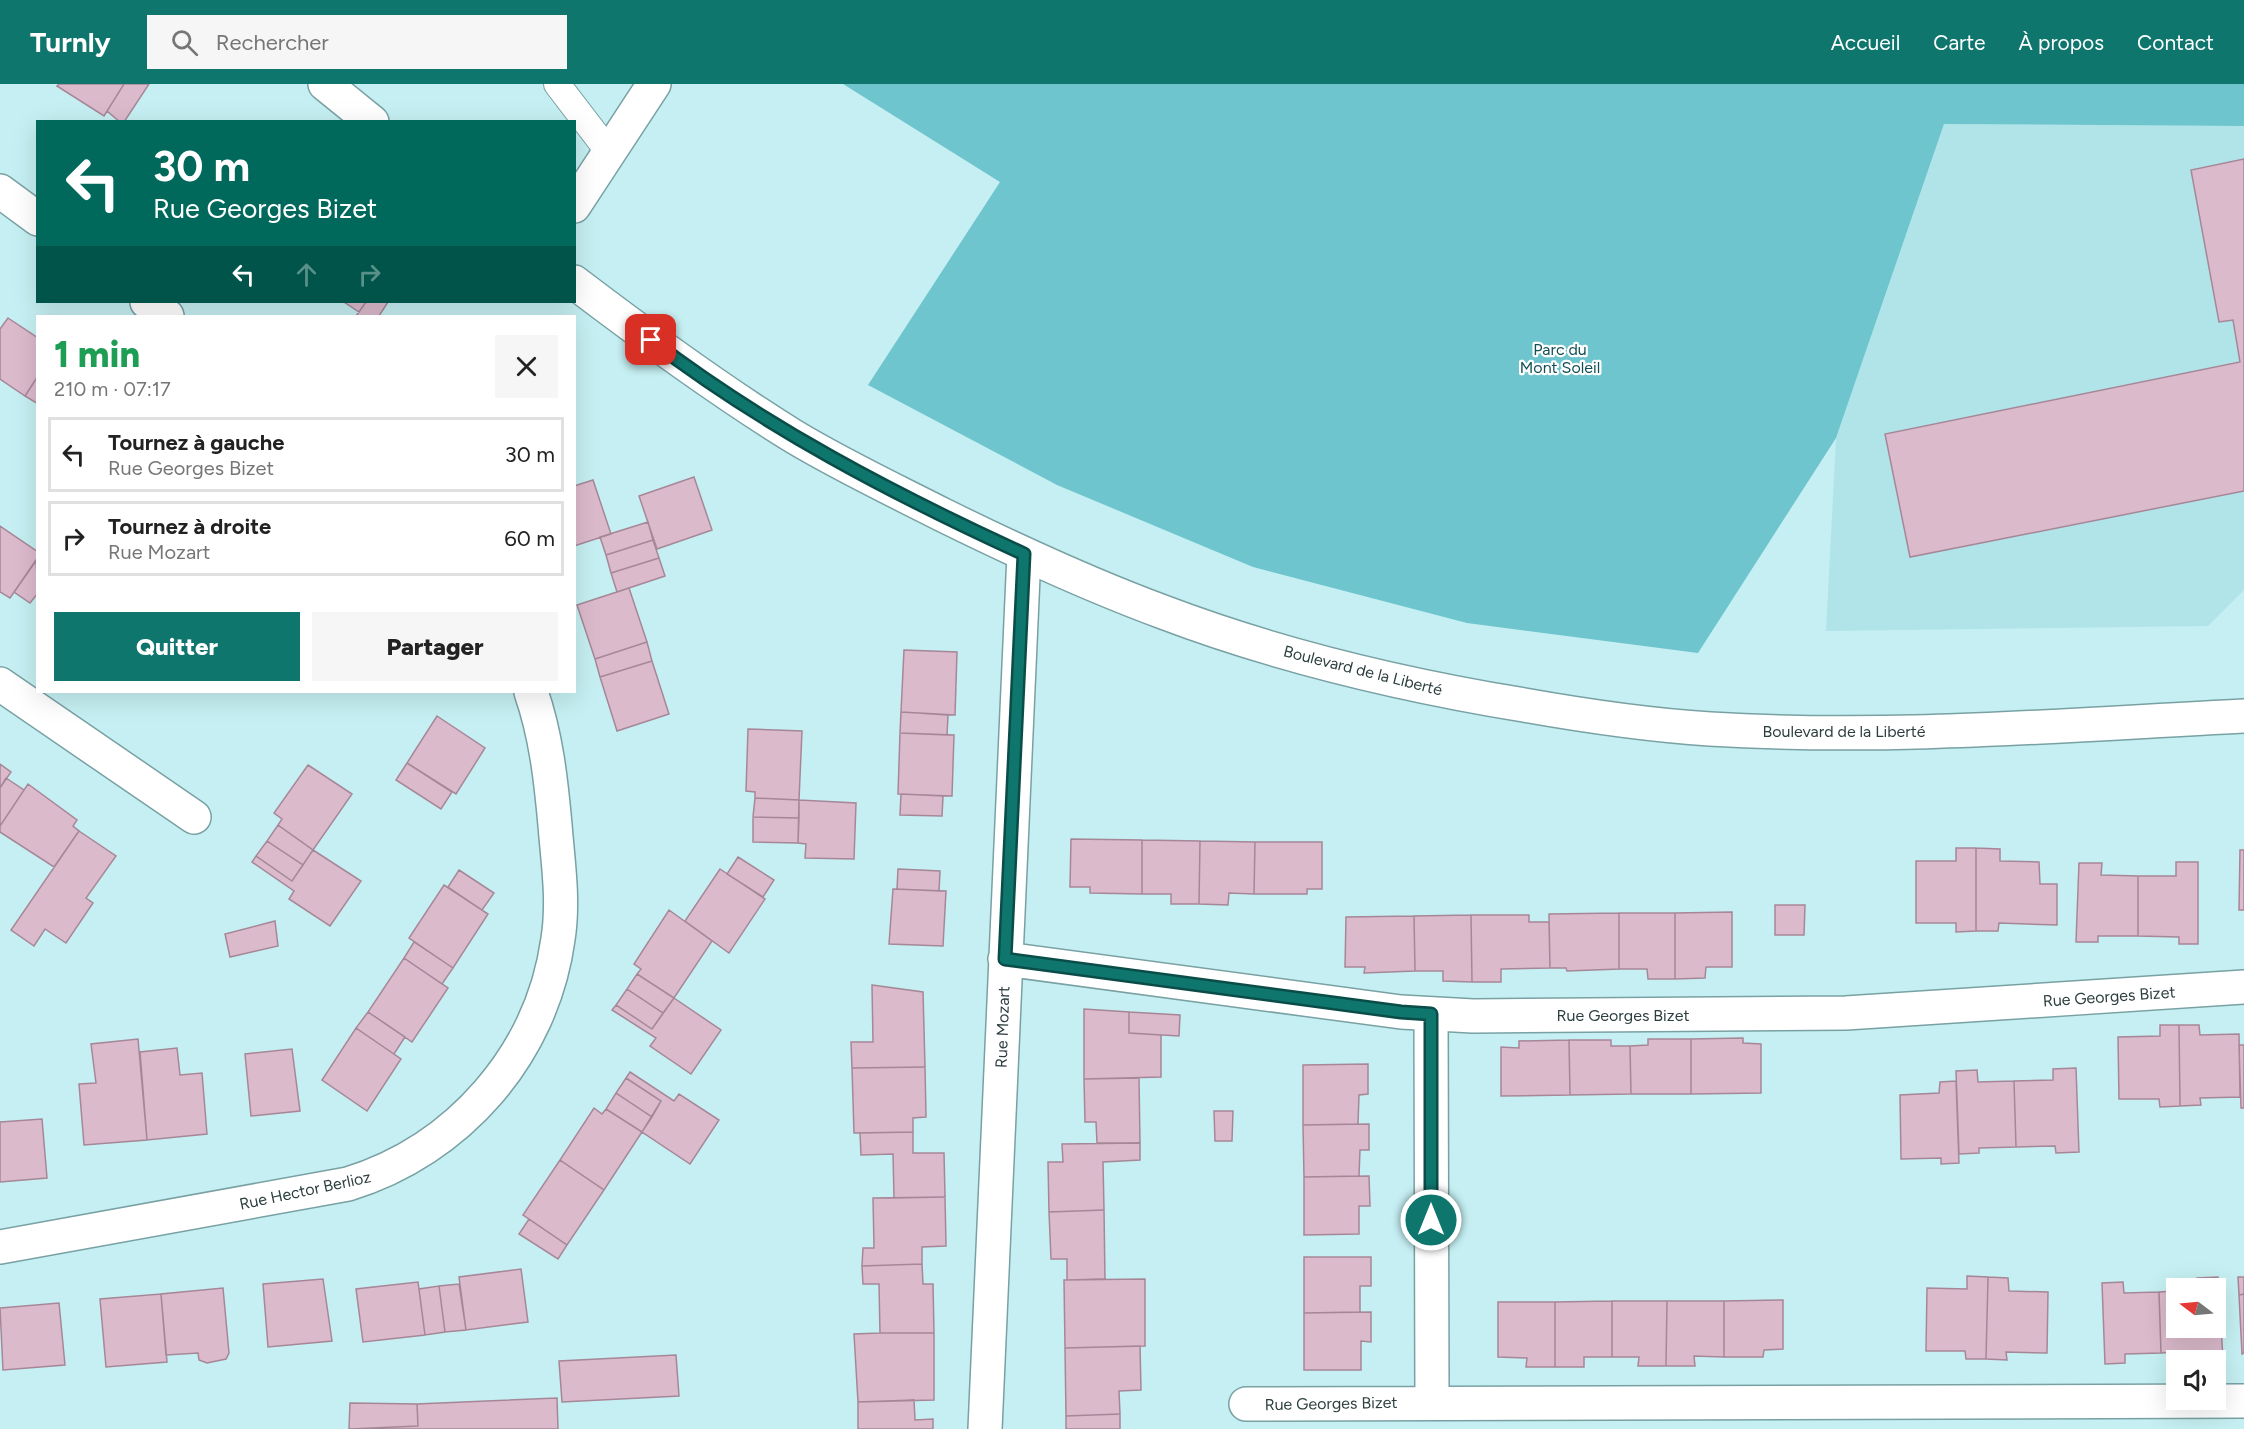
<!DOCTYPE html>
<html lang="fr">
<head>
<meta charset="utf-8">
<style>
	:root { --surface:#fff; --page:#f6f6f6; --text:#222; --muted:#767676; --line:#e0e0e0; --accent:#0f766e }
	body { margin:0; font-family:Figtree,sans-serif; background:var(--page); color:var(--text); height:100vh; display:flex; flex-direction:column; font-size:22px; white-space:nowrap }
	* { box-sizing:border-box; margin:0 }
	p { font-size:20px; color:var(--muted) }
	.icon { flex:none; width:33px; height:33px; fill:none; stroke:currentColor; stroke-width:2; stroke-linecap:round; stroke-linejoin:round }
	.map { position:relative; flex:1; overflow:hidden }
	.drawer { position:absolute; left:36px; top:231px; width:540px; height:378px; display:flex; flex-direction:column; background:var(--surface); border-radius:0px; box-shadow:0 6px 24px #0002 }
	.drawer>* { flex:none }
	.hud { position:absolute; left:36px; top:36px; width:540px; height:183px; border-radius:0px; box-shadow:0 6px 24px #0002; background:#00695c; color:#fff; overflow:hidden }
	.needle { width:39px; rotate:286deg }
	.controls { position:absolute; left:2166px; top:1194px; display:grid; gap:12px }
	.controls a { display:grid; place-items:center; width:60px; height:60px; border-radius:0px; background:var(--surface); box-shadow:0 6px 24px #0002; font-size:30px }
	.pin { position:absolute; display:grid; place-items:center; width:51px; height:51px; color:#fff; margin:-26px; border-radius:12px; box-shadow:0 3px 9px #0006 }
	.me { position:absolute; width:66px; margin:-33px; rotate:0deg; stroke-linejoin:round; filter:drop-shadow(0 0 4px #0008) }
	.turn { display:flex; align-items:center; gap:21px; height:126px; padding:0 18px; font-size:27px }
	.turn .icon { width:78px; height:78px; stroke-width:2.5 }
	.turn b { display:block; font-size:42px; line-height:51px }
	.lanes { display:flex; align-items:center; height:57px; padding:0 18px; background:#0003; justify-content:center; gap:30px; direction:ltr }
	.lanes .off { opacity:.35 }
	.round { display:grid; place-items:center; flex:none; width:63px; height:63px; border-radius:0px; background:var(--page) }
	.headline { display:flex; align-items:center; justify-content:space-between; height:102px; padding:0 18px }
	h1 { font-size:36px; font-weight:800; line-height:45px; color:#1e9e55 }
	.action { display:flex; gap:12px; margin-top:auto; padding:12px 18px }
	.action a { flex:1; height:69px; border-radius:0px; background:var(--accent); color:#fff; font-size:24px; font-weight:800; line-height:69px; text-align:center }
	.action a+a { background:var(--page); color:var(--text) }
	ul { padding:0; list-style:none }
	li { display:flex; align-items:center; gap:18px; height:75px; margin:0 12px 9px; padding:0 6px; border:3px solid var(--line); border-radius:0px }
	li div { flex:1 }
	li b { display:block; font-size:22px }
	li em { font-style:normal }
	header { display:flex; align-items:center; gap:36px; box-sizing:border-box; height:84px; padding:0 30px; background:var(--accent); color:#fff }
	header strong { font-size:28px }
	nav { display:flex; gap:33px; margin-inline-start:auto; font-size:21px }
	.search { width:420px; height:54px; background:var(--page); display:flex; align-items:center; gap:15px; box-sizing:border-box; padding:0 21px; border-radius:0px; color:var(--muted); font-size:22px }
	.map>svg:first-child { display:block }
</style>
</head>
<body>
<header>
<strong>Turnly</strong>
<div class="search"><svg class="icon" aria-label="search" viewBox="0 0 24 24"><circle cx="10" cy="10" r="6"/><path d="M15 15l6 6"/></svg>Rechercher</div>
<nav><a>Accueil</a><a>Carte</a><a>À propos</a><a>Contact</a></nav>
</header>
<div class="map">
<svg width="2244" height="1345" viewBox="0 0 2244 1345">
	<rect width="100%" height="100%" fill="#c5eff2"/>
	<!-- built -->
	<path fill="#b0e4e8" d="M 1944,40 L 2244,42 L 2244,506 L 2208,542 L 1826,547 L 1836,354 Z"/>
	<!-- green -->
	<path fill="#6ec5cd" d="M 843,0 L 2244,0 L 2244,42 L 1944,40 L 1836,354 L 1698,569 L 1467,539 L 1253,483 L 1057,401 L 868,301 L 1000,98 Z"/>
	<!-- building -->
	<path fill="#dbbacb" stroke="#a68798" stroke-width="1.5" d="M 59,0 L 124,0 L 104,32 L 57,2 Z
		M 124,0 L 149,0 L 124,38 L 120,38 L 107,27 Z
		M 2244,75 L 2244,407 L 1910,473 L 1885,350 L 2240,278 L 2233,236 L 2219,238 L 2191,86 Z
		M 344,218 L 366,218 L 359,228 Z
		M 366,218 L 388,218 L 379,232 L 356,232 Z
		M 8,234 L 38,254 L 38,292 L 25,312 L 0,295 L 0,245 Z
		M 38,292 L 38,320 L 25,312 Z
		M 694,393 L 712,446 L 657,465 L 639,412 Z
		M 593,396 L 611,450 L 574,462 L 574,402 Z
		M 648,438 L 653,456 L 606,471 L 600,453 Z
		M 0,442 L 38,468 L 38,474 L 10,514 L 0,508 Z
		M 653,456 L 659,474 L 611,489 L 606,471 Z
		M 659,474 L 665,492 L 617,508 L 611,489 Z
		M 36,476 L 38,509 L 30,519 L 14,508 Z
		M 629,504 L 647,558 L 595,575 L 577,521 Z
		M 647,558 L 652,577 L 600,593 L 595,575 Z
		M 904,566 L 957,568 L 955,631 L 901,628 Z
		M 652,577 L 669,630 L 617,647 L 600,593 Z
		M 901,628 L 948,631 L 947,651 L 900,649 Z
		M 437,632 L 485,664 L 456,710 L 407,679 Z
		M 748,645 L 802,647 L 799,716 L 755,714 L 755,708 L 746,707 Z
		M 900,649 L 954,651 L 952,712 L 898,710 Z
		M 407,679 L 452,708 L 441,725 L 396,696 Z
		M 0,680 L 11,688 L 0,704 Z
		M 308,681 L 352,710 L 313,766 L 278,741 L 282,735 L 274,729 Z
		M 6,694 L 24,706 L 0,742 L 0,704 Z
		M 28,700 L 77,736 L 73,742 L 79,747 L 54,783 L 0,748 L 0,742 Z
		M 901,710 L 943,712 L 942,732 L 900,731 Z
		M 755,714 L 799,716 L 799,734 L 753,733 Z
		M 799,716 L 856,719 L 854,775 L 805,774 L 806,760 L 798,759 Z
		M 753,733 L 799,734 L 798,759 L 753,758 Z
		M 278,741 L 313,766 L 303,781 L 267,757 Z
		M 79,747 L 116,772 L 86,814 L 93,819 L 66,859 L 45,845 L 34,862 L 11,846 Z
		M 1071,755 L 1142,756 L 1142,810 L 1090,809 L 1090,803 L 1070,803 Z
		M 1142,756 L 1200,757 L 1199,820 L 1171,820 L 1171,810 L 1142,810 Z
		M 267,757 L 303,781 L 292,797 L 256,772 Z
		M 1200,757 L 1255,758 L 1254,810 L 1229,809 L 1228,821 L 1199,820 Z
		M 1255,758 L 1322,758 L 1322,805 L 1307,805 L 1307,810 L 1254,810 Z
		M 1956,764 L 1976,764 L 1976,847 L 1956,848 L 1956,839 L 1916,839 L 1916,777 L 1956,777 Z
		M 1976,764 L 2000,765 L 2000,777 L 2039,778 L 2040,800 L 2057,800 L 2057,841 L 1999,839 L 1998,847 L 1976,847 Z
		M 313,766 L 361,797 L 330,842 L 289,815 L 294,807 L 252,778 L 256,772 L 292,797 Z
		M 2240,766 L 2244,766 L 2244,826 L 2239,826 Z
		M 738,773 L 774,796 L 763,813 L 727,790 Z
		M 2176,778 L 2198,778 L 2198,860 L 2179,860 L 2179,853 L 2138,852 L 2138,792 L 2176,792 Z
		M 2079,779 L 2102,779 L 2101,791 L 2138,792 L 2138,852 L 2098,852 L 2098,858 L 2076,858 Z
		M 720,785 L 765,815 L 729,869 L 685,837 Z
		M 898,785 L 940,787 L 939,807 L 897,805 Z
		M 459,786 L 494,809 L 482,826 L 448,803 Z
		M 444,801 L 488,830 L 453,884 L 409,854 Z
		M 893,805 L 946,807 L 943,862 L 889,860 Z
		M 1775,821 L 1805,821 L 1804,851 L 1775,851 Z
		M 669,826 L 712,857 L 674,914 L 637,890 L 641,885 L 634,880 Z
		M 1732,828 L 1732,883 L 1706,883 L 1705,894 L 1675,895 L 1675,829 Z
		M 1619,829 L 1675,829 L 1675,895 L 1648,895 L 1647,885 L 1619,885 Z
		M 1619,829 L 1619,885 L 1567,887 L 1566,884 L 1550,884 L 1549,830 Z
		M 1471,831 L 1472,898 L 1443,897 L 1443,887 L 1415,887 L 1414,832 Z
		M 1471,831 L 1529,831 L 1529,838 L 1549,838 L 1550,884 L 1501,885 L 1501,898 L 1472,898 Z
		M 1414,832 L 1415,887 L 1364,889 L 1365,883 L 1345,883 L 1346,833 Z
		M 275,837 L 278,862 L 230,873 L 225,850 Z
		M 414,858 L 453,884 L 442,900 L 404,874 Z
		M 404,874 L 448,904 L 412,958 L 368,928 Z
		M 637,890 L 674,914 L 663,929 L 627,905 Z
		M 872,901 L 923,908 L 925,983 L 852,984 L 851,958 L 873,958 Z
		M 627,905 L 663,929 L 652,945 L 616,921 Z
		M 674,914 L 721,946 L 691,990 L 650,962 L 656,954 L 612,926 L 616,921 L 652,945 Z
		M 1084,925 L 1129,928 L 1129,949 L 1161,951 L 1161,993 L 1084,995 Z
		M 368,928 L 405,953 L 394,970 L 356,944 Z
		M 1129,928 L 1180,931 L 1179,952 L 1129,949 Z
		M 2160,941 L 2179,941 L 2180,1022 L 2160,1023 L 2159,1015 L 2119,1015 L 2118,953 L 2160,952 Z
		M 2179,941 L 2199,941 L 2200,951 L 2239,950 L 2240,1013 L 2200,1014 L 2201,1021 L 2180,1022 Z
		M 356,944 L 401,975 L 367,1027 L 322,996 Z
		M 1743,954 L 1743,959 L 1761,960 L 1761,1009 L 1691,1010 L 1691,955 Z
		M 138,955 L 147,1056 L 84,1061 L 79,1000 L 96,999 L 91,960 Z
		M 1648,955 L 1691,955 L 1691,1010 L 1631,1010 L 1630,962 L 1648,961 Z
		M 1569,956 L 1611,956 L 1611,962 L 1630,962 L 1631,1010 L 1570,1011 Z
		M 1569,956 L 1570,1011 L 1501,1012 L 1501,963 L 1519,964 L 1519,957 Z
		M 2239,961 L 2244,961 L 2244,1024 L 2241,1024 Z
		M 177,964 L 180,991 L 202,989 L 207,1050 L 147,1056 L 140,968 Z
		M 292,965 L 300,1027 L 251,1032 L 245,970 Z
		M 1368,980 L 1368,1010 L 1359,1011 L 1358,1040 L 1303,1041 L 1303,981 Z
		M 925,983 L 926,1033 L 913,1034 L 913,1048 L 854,1049 L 852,984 Z
		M 2076,984 L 2079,1068 L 2056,1069 L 2055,1062 L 2016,1063 L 2014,997 L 2053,996 L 2053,985 Z
		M 1977,986 L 1978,998 L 2014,997 L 2016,1063 L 1979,1064 L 1979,1069 L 1959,1070 L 1956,987 Z
		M 630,988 L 674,1017 L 679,1010 L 719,1036 L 690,1080 L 642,1048 L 661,1017 L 626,994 Z
		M 626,994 L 661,1017 L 652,1033 L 616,1009 Z
		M 1139,994 L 1140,1059 L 1097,1059 L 1096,1038 L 1085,1038 L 1084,995 Z
		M 1956,997 L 1959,1079 L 1941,1080 L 1941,1074 L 1901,1075 L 1900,1011 L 1939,1009 L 1940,998 Z
		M 616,1009 L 652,1033 L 642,1048 L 606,1025 Z
		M 594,1024 L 602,1030 L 606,1025 L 642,1048 L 604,1106 L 560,1076 Z
		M 1214,1027 L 1233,1027 L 1232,1057 L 1215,1057 Z
		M 42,1035 L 47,1094 L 0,1098 L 0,1038 Z
		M 1369,1040 L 1369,1066 L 1360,1066 L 1359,1092 L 1304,1093 L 1303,1041 Z
		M 913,1048 L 913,1069 L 944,1069 L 945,1113 L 894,1114 L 893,1070 L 861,1071 L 860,1049 Z
		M 1140,1059 L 1140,1076 L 1103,1078 L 1104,1126 L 1049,1128 L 1048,1078 L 1063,1078 L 1062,1060 Z
		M 560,1076 L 604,1106 L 567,1161 L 523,1131 Z
		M 1369,1092 L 1370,1122 L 1359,1122 L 1359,1150 L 1304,1151 L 1304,1093 Z
		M 945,1113 L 946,1162 L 922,1163 L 922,1180 L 862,1182 L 863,1164 L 874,1164 L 873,1114 Z
		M 1104,1126 L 1105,1195 L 1067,1196 L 1067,1175 L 1051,1175 L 1049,1128 Z
		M 529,1135 L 567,1161 L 558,1175 L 519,1150 Z
		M 1304,1173 L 1371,1173 L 1371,1202 L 1360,1202 L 1360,1228 L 1304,1229 Z
		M 922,1180 L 923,1200 L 933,1200 L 934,1249 L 880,1249 L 879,1200 L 863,1200 L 862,1182 Z
		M 521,1185 L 528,1238 L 466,1246 L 459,1193 Z
		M 1967,1192 L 1988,1193 L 1986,1275 L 1966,1275 L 1965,1267 L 1926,1267 L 1927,1204 L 1967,1205 Z
		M 1988,1193 L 2008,1194 L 2009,1207 L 2048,1208 L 2047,1269 L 2006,1268 L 2007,1276 L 1986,1275 Z
		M 2218,1193 L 2223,1275 L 2202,1276 L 2201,1267 L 2161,1269 L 2159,1208 L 2176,1207 L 2176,1244 L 2216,1244 L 2216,1204 L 2197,1204 L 2197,1194 Z
		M 2238,1193 L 2244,1193 L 2244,1210 L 2239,1211 Z
		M 323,1195 L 332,1257 L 268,1263 L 263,1200 Z
		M 1145,1195 L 1145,1262 L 1065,1264 L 1064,1196 Z
		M 418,1198 L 425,1251 L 363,1258 L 356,1205 Z
		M 2123,1198 L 2124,1209 L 2159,1208 L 2161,1269 L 2125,1270 L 2125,1279 L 2105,1280 L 2102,1199 Z
		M 459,1200 L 466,1246 L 445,1248 L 439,1202 Z
		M 439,1202 L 445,1248 L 425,1251 L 419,1205 Z
		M 223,1204 L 229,1269 L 226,1275 L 207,1279 L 199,1276 L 198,1269 L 166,1271 L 161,1210 Z
		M 161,1210 L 167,1278 L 106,1283 L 100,1215 Z
		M 2244,1210 L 2244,1269 L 2242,1270 L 2239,1211 Z
		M 1783,1216 L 1783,1265 L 1764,1266 L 1763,1273 L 1724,1273 L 1724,1217 Z
		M 1612,1217 L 1612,1273 L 1584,1273 L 1584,1283 L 1555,1283 L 1555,1218 Z
		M 1612,1217 L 1667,1217 L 1666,1282 L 1638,1282 L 1639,1273 L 1612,1273 Z
		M 1667,1217 L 1724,1217 L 1724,1273 L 1694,1272 L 1695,1282 L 1666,1282 Z
		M 1498,1218 L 1555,1218 L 1555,1283 L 1526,1283 L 1527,1274 L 1498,1273 Z
		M 59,1219 L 65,1281 L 3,1286 L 0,1224 Z
		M 1371,1228 L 1371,1258 L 1361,1257 L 1361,1286 L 1304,1286 L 1304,1229 Z
		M 880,1249 L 934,1249 L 934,1316 L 858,1318 L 854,1250 Z
		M 1140,1262 L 1141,1306 L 1119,1307 L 1120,1330 L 1066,1332 L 1065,1264 Z
		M 676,1271 L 679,1312 L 562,1318 L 559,1277 Z
		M 557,1314 L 558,1345 L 350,1345 L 418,1342 L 417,1320 Z
		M 914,1316 L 915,1336 L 933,1335 L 933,1345 L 858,1345 L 858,1318 Z
		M 350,1319 L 417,1320 L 418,1342 L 349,1345 Z
		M 1120,1330 L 1120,1345 L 1066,1345 L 1066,1332 Z"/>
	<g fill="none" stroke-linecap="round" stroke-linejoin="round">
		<!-- service casing -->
		<g stroke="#79a1a4" stroke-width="28">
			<path id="service" d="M 557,0 L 609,68"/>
		</g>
		<!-- minor casing -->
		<g stroke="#79a1a4" stroke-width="36">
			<path id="minor" d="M 0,107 L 38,135
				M 574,122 L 654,0
				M 147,218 L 167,232
				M 0,600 L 194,733
				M 1005,875 L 1401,928 L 1473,932 L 1846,929 L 2244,903
				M 1431,930 L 1432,1318
				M 0,1163 L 348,1100 C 458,1066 542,971 558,855 C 564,817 558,779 555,741 C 551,696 546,651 531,608
				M 1246,1320 L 2244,1317
				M 985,1345 L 1024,470"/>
		</g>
		<!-- secondary casing -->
		<g stroke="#79a1a4" stroke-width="36">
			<path id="secondary" d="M 325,0 L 372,38
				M 574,198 C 645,252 717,305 793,352 C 841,381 892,405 943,431 C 1014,466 1087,500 1163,528 C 1279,572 1402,601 1524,621 C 1586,632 1648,641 1710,645 C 1888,656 2066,641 2244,632"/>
		</g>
		<!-- service -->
		<use href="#service" stroke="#fff" stroke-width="26"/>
		<!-- minor -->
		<use href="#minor" stroke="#fff" stroke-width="33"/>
		<!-- secondary -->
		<use href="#secondary" stroke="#fff" stroke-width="33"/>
	</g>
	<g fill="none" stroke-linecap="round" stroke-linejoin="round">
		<!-- route casing -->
		<g stroke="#0a4d48" stroke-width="15">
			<path id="route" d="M 651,256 C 765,343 893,410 1024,470 L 1005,875 L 1401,928 L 1431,930 L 1431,1136"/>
		</g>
		<!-- route -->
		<use href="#route" stroke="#0f766e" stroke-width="10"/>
	</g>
	<g text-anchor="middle" stroke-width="4.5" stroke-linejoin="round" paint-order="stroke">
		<!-- park labels -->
		<g font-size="16" fill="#124f54" stroke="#fff">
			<text x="1560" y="271">Parc du<tspan x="1560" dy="18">Mont Soleil</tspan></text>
		</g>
		<!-- street labels -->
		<g font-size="16" fill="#2d3e3f" stroke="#fff">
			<text transform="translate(1363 586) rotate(14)" y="6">Boulevard de la Liberté</text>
			<text x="1844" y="653">Boulevard de la Liberté</text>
			<text transform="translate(2109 912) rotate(-4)" y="6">Rue Georges Bizet</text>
			<text x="1623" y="937">Rue Georges Bizet</text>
			<text transform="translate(1002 943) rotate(-88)" y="6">Rue Mozart</text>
			<text transform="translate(305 1106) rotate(-12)" y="6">Rue Hector Berlioz</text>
			<text transform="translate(1331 1319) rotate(-1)" y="6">Rue Georges Bizet</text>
		</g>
	</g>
</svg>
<div class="controls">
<a><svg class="needle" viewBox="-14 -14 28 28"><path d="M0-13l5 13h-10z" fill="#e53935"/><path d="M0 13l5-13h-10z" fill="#767676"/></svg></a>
<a><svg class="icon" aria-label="sound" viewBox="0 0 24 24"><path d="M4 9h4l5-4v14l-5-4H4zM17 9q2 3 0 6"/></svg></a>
</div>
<div class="pin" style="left:651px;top:256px;background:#d93025"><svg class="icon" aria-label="arrive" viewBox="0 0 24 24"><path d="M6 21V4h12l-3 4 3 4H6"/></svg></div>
<svg class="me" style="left:1431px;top:1136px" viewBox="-20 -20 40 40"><circle r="17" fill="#0f766e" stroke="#fff" stroke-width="3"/><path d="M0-11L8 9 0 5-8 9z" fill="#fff"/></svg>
<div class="hud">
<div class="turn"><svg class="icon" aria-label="left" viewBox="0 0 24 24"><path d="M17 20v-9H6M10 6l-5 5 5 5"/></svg><div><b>30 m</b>Rue Georges Bizet</div></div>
<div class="lanes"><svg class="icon" aria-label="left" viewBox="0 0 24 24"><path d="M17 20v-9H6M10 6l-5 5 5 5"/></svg><svg class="icon off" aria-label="ahead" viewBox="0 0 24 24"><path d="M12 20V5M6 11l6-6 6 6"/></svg><svg class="icon off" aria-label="right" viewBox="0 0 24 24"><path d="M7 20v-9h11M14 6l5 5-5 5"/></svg></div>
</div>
<section class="drawer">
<div class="headline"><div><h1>1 min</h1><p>210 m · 07:17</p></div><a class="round"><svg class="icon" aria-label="close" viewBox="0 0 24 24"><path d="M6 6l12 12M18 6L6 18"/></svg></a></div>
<ul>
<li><svg class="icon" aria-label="left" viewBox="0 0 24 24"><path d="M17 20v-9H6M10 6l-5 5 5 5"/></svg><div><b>Tournez à gauche</b><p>Rue Georges Bizet</p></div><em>30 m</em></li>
<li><svg class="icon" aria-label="right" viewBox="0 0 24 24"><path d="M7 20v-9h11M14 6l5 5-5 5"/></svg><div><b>Tournez à droite</b><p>Rue Mozart</p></div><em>60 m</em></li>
</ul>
<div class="action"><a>Quitter</a><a>Partager</a></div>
</section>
</div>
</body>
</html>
